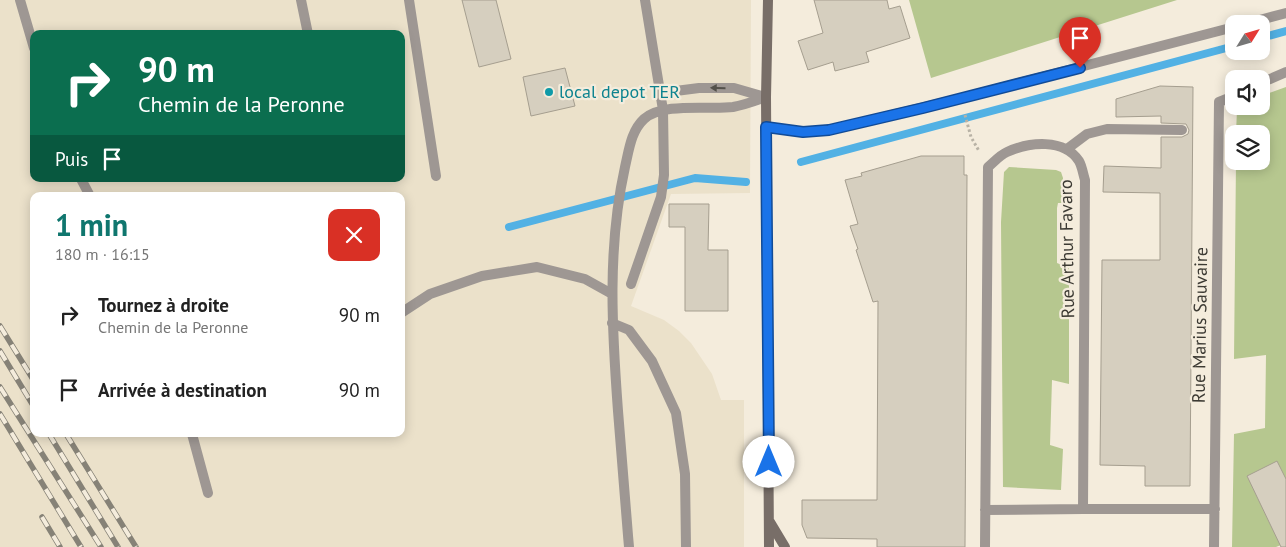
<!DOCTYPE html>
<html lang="fr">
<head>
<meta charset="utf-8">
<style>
	:root { --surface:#fff; --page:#f6f6f6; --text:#222; --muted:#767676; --accent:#0f766e }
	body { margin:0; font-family:"PT Sans",sans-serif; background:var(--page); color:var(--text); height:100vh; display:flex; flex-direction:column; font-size:19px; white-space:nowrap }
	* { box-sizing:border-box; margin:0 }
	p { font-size:16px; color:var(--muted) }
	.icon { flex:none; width:28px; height:28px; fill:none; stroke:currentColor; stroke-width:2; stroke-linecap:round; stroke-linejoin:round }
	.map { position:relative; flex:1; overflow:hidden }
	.details { position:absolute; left:30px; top:192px; width:375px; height:245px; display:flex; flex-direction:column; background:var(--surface); border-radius:10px; box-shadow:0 2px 12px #0003 }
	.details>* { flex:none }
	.guide { position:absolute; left:30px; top:30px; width:375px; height:152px; border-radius:10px; box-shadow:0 2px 12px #0003; background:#0b6e4f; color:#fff; overflow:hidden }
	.needle { width:32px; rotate:53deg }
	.controls { position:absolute; left:1225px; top:15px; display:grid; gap:10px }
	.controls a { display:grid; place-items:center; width:45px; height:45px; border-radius:10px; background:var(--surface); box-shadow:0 2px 12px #0003; font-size:25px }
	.pin { position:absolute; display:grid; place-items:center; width:42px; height:42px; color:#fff; margin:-51px -21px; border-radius:50% 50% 50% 0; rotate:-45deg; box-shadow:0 0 5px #0007 }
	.pin .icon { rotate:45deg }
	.me { position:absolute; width:55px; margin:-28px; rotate:0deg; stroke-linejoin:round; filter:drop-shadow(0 0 4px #0008) }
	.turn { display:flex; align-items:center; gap:18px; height:105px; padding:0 25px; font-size:22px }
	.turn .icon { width:65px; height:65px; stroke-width:2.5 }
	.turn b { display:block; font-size:35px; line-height:42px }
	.then { display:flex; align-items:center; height:48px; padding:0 25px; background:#0003; gap:10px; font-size:19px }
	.round { display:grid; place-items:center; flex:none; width:52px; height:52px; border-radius:10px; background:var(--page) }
	.overview { display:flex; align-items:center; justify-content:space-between; height:85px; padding:0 25px }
	h1 { font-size:30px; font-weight:700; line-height:38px; color:var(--accent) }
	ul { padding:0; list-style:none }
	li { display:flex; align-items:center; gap:15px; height:75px; padding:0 25px }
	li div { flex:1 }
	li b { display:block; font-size:19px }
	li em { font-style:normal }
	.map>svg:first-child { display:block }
</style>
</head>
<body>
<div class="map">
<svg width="1286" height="547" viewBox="0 0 1286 547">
	<rect width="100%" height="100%" fill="#f4ecdc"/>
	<!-- built -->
	<path fill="#ebe1ca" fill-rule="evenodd" d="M 0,0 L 751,0 L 750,193 L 671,194 L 631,306 L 664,320 L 679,331 L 691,343 L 712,374 L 721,400 L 744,400 L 744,547 L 0,547 ZM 34,34 L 401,34 L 401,179 L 34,179 ZM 34,196 L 401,196 L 401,434 L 34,434 Z"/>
	<!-- green -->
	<path fill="#b6c78f" d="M 909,0 L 1177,0 L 931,78 Z
		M 1286,87 L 1286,543 L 1276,547 L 1232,547 L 1234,434 L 1265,428 L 1266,355 L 1234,359 L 1236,161 L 1261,161 L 1261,134 L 1236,134 L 1237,109 L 1239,106 L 1261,106 L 1261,96 Z
		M 1009,167 L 1056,170 L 1061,172 L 1063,178 L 1062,203 L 1058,203 L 1057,208 L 1057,263 L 1069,268 L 1069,384 L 1052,380 L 1050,445 L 1063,449 L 1061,490 L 1003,487 L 1001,222 L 1004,172 Z"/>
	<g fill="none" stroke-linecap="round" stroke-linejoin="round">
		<!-- stream -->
		<path stroke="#52b1e4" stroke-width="8" d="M 1261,38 L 1286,31
			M 801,162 L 1234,46
			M 509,227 L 695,178 L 746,182"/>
	</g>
	<!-- building -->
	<path fill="#d6cfbf" stroke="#a59e8f" d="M 462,0 L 496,0 L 511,59 L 479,67 Z
		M 814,0 L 887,0 L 889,9 L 900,6 L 910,38 L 866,52 L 869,62 L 835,71 L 833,62 L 808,70 L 798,41 L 823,33 Z
		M 565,68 L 575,106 L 531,116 L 523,77 Z
		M 1160,86 L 1193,87 L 1190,486 L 1145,486 L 1145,466 L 1100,465 L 1102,260 L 1160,260 L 1160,193 L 1103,192 L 1104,166 L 1161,168 L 1161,137 L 1182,137 L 1188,134 L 1189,130 L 1186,124 L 1161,123 L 1161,116 L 1116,117 L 1116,99 Z
		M 921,156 L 964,156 L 964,175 L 967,175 L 965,547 L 877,547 L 877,539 L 807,538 L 802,525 L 802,500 L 877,500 L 878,301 L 873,302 L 856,250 L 858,249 L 850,226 L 858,224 L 845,180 L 862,176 L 861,173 Z
		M 669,204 L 709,204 L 708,250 L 728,250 L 728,311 L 685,311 L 685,227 L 669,227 Z
		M 1277,461 L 1286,479 L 1286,547 L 1281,547 L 1247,476 Z"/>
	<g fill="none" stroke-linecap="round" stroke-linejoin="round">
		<!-- path -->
		<path stroke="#b8b2a5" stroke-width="3" stroke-dasharray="2.5 2.5" stroke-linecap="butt" d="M 965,115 L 971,137 L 979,151"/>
		<!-- lane -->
		<path stroke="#9e9793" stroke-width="10" d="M 20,0 L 34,48
			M 301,0 L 308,34
			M 409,0 L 436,176
			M 660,93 L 699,88 L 734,88 L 765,97
			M 1067,149 L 1087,134 L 1107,129 L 1182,130
			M 81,179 L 90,196
			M 631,284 L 661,197 L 664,175 L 663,110 L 645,0
			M 401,313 L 430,294 L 482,276 L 537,267 L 585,279 L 612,294
			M 612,323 L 629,330 L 652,361 L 676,413 L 685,474 L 686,547
			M 192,434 L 208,493
			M 629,547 C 625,502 622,457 618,411 C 612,330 607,248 625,167 C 629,150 631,131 644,119 C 663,102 709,110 733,107 C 744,105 755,101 766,97"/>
		<!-- street -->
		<path stroke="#9e9793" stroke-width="10" d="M 1245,24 L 1286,13
			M 1261,83 L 1286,72
			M 766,127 L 803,132 L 829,130 L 961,98 L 1234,27
			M 985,510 L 1083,509
			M 985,547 L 988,167 C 994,162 1000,155 1007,152 C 1029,142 1064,138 1079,161 C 1082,166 1083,174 1085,180 L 1083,509 L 1215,509
			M 1214,547 L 1219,102 L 1234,96"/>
		<!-- secondary -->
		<path stroke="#786e68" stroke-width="10" d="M 768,0 L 766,97 L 769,547
			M 770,522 L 785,547"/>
		<!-- rail casing -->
		<g stroke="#868277" stroke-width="5.5">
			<path id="rail" d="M 0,326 L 34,381
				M 0,351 L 34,407
				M 0,387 L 101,547
				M 0,414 L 81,547
				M 49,434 L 118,547
				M 66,434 L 136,547
				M 42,517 L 60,547"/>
		</g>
		<!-- rail -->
		<use href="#rail" stroke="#f4ecdc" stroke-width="4" stroke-dasharray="11" stroke-linecap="butt"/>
	</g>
	<!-- one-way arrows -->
	<defs><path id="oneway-solid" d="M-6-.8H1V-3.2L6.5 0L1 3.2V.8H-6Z" transform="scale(1.25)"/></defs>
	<use fill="#54514b" href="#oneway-solid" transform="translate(718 88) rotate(-179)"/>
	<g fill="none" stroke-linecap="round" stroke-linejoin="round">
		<!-- route casing -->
		<g stroke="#114b97" stroke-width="12">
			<path id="route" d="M 769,462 L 766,127 L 803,132 L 829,130 L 923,108 L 1080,68"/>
		</g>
		<!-- route -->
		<use href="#route" stroke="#1a73e8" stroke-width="9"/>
	</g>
	<!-- markers -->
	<circle fill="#0f9aa8" stroke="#f4ecdc" stroke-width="2" cx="549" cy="92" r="5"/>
	<g text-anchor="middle" stroke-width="4.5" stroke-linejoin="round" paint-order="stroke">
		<!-- culture labels -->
		<g font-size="18" fill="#0d838f" stroke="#f4ecdc" text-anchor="start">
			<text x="559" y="98">local depot TER</text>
		</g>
		<!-- street labels -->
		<g font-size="18" fill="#3c3a33" stroke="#f4ecdc">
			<text transform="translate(1067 249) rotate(-91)" y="6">Rue Arthur Favaro</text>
			<text transform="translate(1200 325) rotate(-89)" y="6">Rue Marius Sauvaire</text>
		</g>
	</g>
</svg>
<div class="controls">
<a><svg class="needle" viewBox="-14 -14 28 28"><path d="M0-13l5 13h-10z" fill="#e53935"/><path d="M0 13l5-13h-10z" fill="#767676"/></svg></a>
<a><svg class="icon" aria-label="sound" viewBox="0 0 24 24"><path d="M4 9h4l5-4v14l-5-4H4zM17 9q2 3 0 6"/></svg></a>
<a><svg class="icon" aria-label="layers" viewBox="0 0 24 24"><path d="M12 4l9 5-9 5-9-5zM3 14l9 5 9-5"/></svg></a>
</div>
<div class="pin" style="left:1080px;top:68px;background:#d93025"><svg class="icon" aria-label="arrive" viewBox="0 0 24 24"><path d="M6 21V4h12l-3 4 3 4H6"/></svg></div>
<svg class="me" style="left:769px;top:462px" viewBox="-20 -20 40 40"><circle r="19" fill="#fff"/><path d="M0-13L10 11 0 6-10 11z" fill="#1a73e8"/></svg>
<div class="guide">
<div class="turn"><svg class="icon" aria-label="right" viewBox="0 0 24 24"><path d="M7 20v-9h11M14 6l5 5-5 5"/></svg><div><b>90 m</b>Chemin de la Peronne</div></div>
<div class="then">Puis<svg class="icon" aria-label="arrive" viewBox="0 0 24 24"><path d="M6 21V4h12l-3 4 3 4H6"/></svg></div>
</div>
<section class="details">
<div class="overview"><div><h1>1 min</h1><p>180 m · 16:15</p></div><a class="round" style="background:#d93025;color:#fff"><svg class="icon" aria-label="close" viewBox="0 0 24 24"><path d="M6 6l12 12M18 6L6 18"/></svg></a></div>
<ul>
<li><svg class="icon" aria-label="right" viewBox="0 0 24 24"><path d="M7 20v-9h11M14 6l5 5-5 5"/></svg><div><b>Tournez à droite</b><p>Chemin de la Peronne</p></div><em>90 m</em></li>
<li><svg class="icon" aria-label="arrive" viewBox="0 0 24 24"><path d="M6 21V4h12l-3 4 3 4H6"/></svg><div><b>Arrivée à destination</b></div><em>90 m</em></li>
</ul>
</section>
</div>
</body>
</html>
